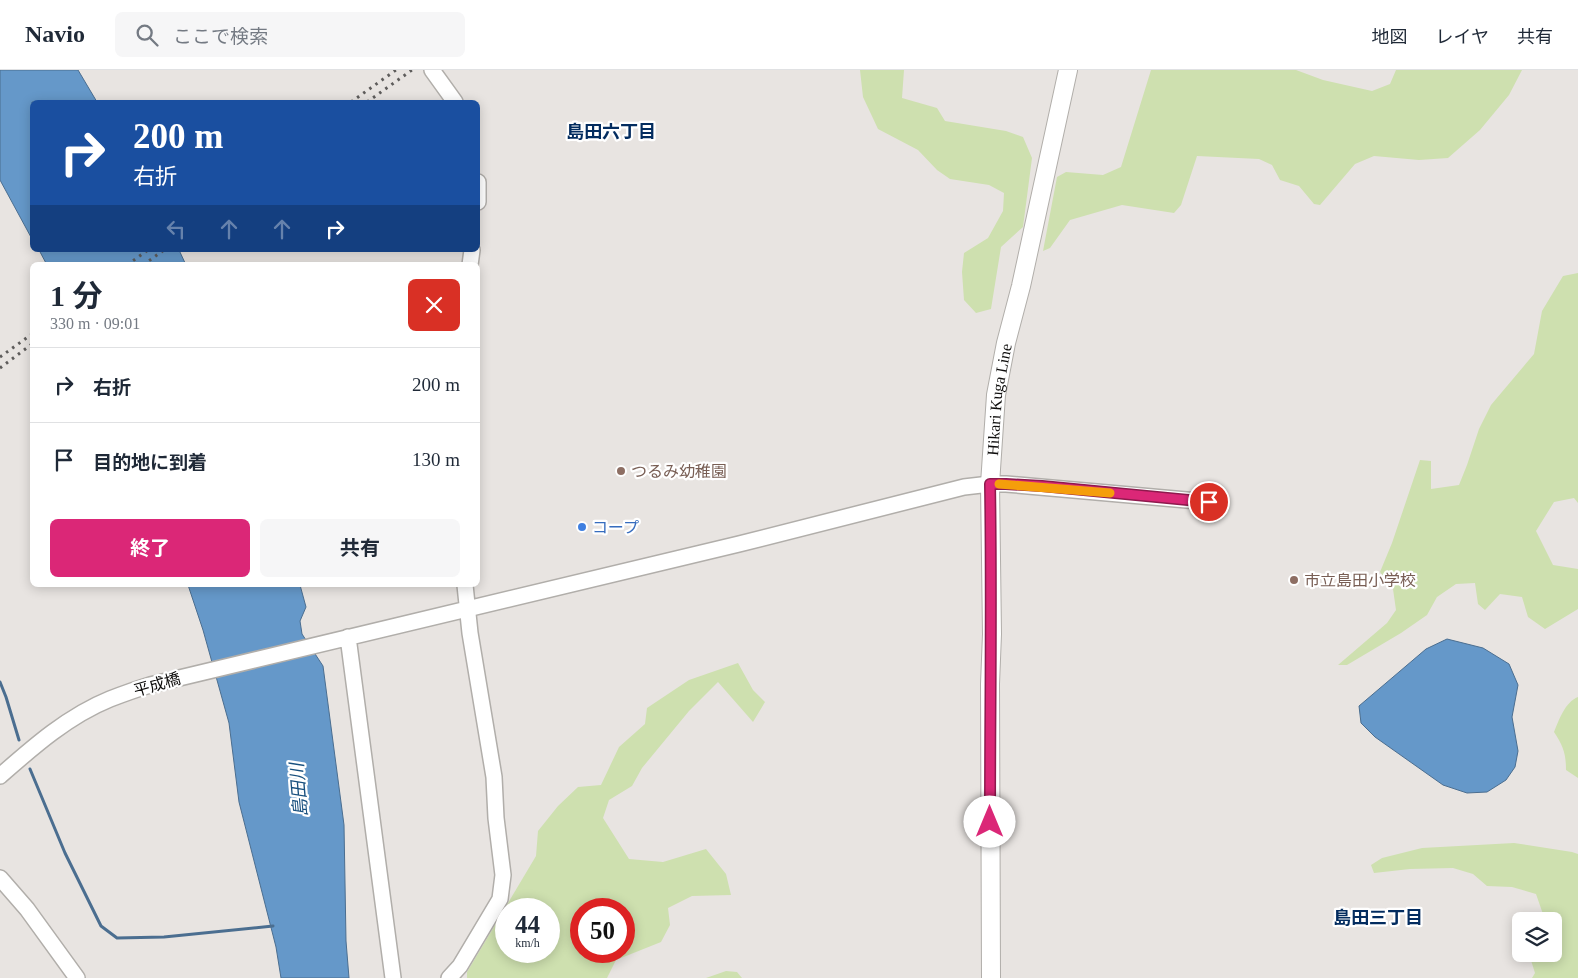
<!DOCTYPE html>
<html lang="ja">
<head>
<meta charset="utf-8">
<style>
	:root { --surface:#fff; --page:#f6f6f7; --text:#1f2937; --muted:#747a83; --line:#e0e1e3; --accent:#db2777 }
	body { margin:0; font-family:"Times New Roman","Noto Sans JP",serif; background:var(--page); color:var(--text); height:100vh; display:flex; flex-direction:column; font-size:19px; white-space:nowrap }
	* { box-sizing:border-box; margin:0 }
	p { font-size:16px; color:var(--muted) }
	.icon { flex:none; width:28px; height:28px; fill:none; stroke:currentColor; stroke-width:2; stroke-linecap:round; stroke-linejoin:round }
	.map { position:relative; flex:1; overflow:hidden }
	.drawer { position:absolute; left:30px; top:192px; width:450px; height:325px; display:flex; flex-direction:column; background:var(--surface); border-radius:8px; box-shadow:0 2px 12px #0003 }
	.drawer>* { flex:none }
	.top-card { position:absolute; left:30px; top:30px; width:450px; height:152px; border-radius:8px; box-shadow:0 2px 12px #0003; background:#1a4fa0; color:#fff; overflow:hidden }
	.tools { position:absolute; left:1512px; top:842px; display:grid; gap:10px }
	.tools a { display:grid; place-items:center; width:50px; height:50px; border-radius:8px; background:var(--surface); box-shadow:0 2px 12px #0003; font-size:25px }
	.speed { position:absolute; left:495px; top:828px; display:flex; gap:10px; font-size:25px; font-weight:700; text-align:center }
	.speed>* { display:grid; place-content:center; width:65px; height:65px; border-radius:50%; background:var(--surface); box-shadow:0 2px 12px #0003; line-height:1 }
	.speed small { font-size:12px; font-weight:400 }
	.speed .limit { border:8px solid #d22; background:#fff; color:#111 }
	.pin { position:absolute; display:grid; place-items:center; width:42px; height:42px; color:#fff; margin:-21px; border:2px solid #fff; border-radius:50%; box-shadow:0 1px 5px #0007 }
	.me { position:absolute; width:55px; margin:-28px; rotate:0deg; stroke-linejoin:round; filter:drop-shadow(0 0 4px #0008) }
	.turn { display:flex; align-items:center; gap:18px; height:105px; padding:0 20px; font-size:22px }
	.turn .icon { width:65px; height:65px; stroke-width:2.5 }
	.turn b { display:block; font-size:35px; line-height:42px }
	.lanes { display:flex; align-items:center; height:48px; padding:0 20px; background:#0003; justify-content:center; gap:25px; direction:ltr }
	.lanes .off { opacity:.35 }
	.round { display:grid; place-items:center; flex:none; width:52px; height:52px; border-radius:8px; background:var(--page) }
	.head { display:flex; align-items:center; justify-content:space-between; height:85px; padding:0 20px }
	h1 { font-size:30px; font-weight:700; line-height:38px }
	.button { display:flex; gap:10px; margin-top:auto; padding:10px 20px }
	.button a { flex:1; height:58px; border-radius:8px; background:var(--accent); color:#fff; font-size:20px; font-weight:700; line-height:58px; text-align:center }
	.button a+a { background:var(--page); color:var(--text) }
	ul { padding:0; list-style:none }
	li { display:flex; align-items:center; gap:15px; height:75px; padding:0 20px; border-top:1px solid var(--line) }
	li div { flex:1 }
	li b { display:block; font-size:19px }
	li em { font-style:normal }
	header { display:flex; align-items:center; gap:30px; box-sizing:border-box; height:70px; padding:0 25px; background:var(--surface); border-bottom:1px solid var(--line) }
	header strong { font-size:24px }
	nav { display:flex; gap:28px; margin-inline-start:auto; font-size:18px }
	.search { width:350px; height:45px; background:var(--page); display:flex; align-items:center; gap:12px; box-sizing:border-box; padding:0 18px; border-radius:8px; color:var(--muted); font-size:19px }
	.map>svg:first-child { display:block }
</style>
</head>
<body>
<header>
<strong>Navio</strong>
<div class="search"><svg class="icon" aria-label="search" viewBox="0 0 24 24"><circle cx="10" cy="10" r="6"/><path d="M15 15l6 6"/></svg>ここで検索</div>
<nav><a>地図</a><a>レイヤ</a><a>共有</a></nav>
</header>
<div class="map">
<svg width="1578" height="908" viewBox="0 0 1578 908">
	<rect width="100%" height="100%" fill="#e8e4e1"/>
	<!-- green -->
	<path fill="#cee0af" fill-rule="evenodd" d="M 860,0 L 904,0 L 902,28 L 937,38 L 945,51 L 1006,61 L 1023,67 L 1032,88 L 1023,157 L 1001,177 L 991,239 L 976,243 L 964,230 L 962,202 L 964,183 L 988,168 L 1003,141 L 1004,123 L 989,115 L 950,109 L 937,100 L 918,80 L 878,59 L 863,27 Z
		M 1151,0 L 1296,0 L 1323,10 L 1372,21 L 1390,14 L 1396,0 L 1522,0 L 1509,25 L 1480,60 L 1448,88 L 1419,90 L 1374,86 L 1355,94 L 1320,135 L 1314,134 L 1299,116 L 1280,110 L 1272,95 L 1259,89 L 1197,86 L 1181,135 L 1174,143 L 1122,135 L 1070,150 L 1050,178 L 1043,181 L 1057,107 L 1066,102 L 1103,105 L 1121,97 Z
		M 1578,203 L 1578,433 L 1574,428 L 1554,432 L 1536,461 L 1553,495 L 1578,499 L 1578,539 L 1545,559 L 1528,547 L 1522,527 L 1500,524 L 1485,540 L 1478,534 L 1475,513 L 1456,514 L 1437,527 L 1427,545 L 1401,563 L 1347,595 L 1338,595 L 1387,553 L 1396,540 L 1393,519 L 1380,502 L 1392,473 L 1420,390 L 1431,391 L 1431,419 L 1459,415 L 1467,395 L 1479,359 L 1491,335 L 1534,284 L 1542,241 L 1563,206 Z
		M 738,593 L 753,620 L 765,632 L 753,652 L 718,612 L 689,641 L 642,698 L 632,716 L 609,730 L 603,748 L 629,789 L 663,792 L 706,779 L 726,804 L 731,825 L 692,826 L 668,838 L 670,855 L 661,872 L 616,890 L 607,908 L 467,908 L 467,902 L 536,786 L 538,761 L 558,736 L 578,717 L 601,715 L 619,677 L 645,654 L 647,638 L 689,610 ZM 506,839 L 549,839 L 549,881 L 506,881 ZM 581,839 L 624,839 L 624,881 L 581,881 Z
		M 1578,627 L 1578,708 L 1566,700 C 1566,683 1563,676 1554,662 C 1559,650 1565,632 1578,627 Z
		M 1514,773 L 1572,782 L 1578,784 L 1578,908 L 1532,908 L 1535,903 L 1529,884 L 1554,884 L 1554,851 L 1542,851 L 1544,847 L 1536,824 L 1512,817 L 1487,816 L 1473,804 L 1453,798 L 1410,799 L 1374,803 L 1371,795 L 1382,788 L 1422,778 Z
		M 726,901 L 737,902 L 742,908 L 706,908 Z"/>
	<!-- water -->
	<path fill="#6598c9" stroke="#4b6e90" d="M 0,0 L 78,0 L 97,32 L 32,32 L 32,169 L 0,110 Z
		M 39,180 L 179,180 L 186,195 L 47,195 Z
		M 188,515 L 300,515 L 306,537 L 300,551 L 302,564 L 323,596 L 344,755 L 346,871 L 349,908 L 281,908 L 276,877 L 239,732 L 229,653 L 203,560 Z
		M 1447,569 L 1483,578 L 1509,594 L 1518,615 L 1512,647 L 1518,681 L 1515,697 L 1506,710 L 1487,722 L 1467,723 L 1443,715 L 1375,667 L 1361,653 L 1359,636 L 1426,579 Z"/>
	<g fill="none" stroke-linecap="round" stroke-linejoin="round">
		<!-- stream -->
		<path stroke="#4b6e90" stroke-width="3" d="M 0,612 L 6,627 L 19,670
			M 30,699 L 65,783 L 101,856 L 117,868 L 164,867 L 273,856"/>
		<!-- tertiary casing -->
		<g stroke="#b1aeaa" stroke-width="18">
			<path id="tertiary" d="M 432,0 L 455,32
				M 478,112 L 478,132
				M 470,195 L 472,180
				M 348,567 L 393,908
				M 0,706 C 33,677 68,646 110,629 C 123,624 137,619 150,615 L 739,474 L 964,417 L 990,414 L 1006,414 L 1209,432 L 1219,435
				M 0,808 L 27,839 L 77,908
				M 449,908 L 460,896 L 500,829 L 503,805 L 496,748 L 494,707 L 470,563 L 465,515"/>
		</g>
		<!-- secondary casing -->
		<g stroke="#b1aeaa" stroke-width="20">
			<g id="secondary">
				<path id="s1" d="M 991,908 L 990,614 L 992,564 L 990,414 L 996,325 L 1006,273 L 1021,216 L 1068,0"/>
			</g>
		</g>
		<!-- tertiary -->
		<use href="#tertiary" stroke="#fff" stroke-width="15"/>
		<!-- secondary -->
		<use href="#secondary" stroke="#fff" stroke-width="18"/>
		<!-- rail -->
		<path stroke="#5e5c5b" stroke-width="3" stroke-dasharray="2.5 5" stroke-linecap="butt" d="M 351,32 L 396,0
			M 367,32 L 412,0
			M 127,195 L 148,180
			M 143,195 L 164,180
			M 0,287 L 32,264
			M 0,298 L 32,274"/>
	</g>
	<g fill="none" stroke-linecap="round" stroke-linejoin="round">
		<!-- route casing -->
		<g stroke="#8e194d" stroke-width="12">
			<path id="route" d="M 990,752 C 990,639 992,527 990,414 L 1006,414 L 1042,416 L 1209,432"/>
		</g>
		<!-- route -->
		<use href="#route" stroke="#db2777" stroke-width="9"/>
		<!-- slow -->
		<path stroke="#f59e0b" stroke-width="9" d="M 999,414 L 1110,423"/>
	</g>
	<!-- markers -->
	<g fill="#8d6e63" stroke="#fff" stroke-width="2">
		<circle cx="621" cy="401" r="5"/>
		<circle cx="1294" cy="510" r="5"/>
	</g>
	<circle fill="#3f7fe0" stroke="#fff" stroke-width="2" cx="582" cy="457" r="5"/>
	<g text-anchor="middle" stroke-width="4.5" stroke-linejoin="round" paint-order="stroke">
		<!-- street labels -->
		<g font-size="16" fill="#0e0d0c" stroke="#fff">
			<text dy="6" stroke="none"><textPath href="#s1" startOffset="579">Hikari Kuga Line</textPath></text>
			<text transform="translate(157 614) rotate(-16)" y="6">平成橋</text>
		</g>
		<!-- education labels -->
		<g font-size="16" fill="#785e54" stroke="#fff" text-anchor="start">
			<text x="631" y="407">つるみ幼稚園</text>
			<text x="1304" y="516">市立島田小学校</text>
		</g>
		<!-- shop labels -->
		<g font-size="16" fill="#366cbe" stroke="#fff" text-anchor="start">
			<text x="592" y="463">コープ</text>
		</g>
		<!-- neighbourhood labels -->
		<g font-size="18" font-weight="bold" fill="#032c5f" stroke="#fff">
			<text x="611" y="68">島田六丁目</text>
			<text x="1378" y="854">島田三丁目</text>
		</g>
		<!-- water labels -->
		<g font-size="18" font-style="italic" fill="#174f7e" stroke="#fff">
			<text transform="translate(299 720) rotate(-95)" y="6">島田川</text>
		</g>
	</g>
</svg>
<div class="tools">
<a><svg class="icon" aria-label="layers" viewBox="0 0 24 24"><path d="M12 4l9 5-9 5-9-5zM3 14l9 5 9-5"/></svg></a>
</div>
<div class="speed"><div>44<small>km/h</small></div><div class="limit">50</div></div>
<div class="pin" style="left:1209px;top:432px;background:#d93025"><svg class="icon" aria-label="arrive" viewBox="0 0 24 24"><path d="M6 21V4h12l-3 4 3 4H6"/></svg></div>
<svg class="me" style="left:990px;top:752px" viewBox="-20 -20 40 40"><circle r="19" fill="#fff"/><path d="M0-13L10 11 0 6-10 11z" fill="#db2777"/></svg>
<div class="top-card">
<div class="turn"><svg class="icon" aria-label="right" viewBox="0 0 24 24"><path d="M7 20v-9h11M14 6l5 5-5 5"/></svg><div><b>200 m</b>右折</div></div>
<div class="lanes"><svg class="icon off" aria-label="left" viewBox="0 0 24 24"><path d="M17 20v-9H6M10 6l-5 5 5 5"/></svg><svg class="icon off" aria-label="ahead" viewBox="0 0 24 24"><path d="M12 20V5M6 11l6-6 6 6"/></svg><svg class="icon off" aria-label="ahead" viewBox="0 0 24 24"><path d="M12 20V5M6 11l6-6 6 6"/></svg><svg class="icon" aria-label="right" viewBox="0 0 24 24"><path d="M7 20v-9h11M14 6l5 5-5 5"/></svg></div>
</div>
<section class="drawer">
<div class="head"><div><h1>1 分</h1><p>330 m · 09:01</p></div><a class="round" style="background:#d93025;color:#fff"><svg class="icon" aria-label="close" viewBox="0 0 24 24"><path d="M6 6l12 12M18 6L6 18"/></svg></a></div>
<ul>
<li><svg class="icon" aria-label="right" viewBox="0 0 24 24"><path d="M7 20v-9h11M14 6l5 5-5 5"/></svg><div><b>右折</b></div><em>200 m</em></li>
<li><svg class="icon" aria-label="arrive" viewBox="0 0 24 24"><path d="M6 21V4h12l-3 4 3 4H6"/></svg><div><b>目的地に到着</b></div><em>130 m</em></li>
</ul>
<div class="button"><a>終了</a><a>共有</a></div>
</section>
</div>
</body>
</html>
